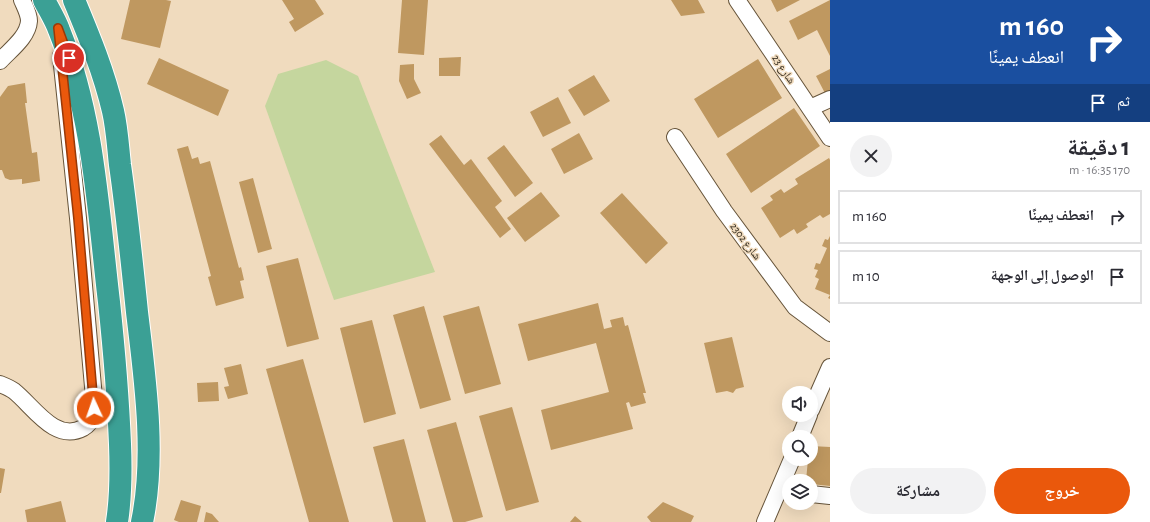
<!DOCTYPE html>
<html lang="ar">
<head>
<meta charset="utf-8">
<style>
	:root { --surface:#fff; --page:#f2f2f3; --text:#2b2b33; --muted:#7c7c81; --line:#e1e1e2; --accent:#ea580c }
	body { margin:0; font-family:"Alegreya Sans","Noto Naskh Arabic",sans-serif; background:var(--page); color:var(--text); direction:rtl; height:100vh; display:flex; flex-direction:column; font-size:15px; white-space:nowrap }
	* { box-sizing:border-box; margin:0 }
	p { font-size:13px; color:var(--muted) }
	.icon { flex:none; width:22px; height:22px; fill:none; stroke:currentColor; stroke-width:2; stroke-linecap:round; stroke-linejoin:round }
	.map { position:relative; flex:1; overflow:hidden; direction:ltr }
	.side { display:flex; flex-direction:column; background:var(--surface); width:320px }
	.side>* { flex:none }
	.hud { background:#1a4fa0; color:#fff; overflow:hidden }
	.buttons { position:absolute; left:782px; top:386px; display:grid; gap:8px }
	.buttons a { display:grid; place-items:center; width:36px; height:36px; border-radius:50%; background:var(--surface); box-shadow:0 4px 16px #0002; font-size:20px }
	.pin { position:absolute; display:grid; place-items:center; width:34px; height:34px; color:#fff; margin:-17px; border:2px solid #fff; border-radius:50%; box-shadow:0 1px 4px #0007 }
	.me { position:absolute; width:44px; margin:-22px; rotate:357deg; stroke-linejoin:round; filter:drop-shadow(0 0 3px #0008) }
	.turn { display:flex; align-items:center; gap:14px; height:84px; padding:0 20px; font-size:18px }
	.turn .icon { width:52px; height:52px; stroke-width:2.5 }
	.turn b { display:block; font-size:28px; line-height:34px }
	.then { display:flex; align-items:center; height:38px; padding:0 20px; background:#0003; gap:8px; font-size:15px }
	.round { display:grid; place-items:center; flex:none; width:42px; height:42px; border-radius:21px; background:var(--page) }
	.overview { display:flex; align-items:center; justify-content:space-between; height:68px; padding:0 20px }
	h1 { font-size:24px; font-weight:700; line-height:30px }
	.action { display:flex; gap:8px; margin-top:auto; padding:8px 20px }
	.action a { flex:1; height:46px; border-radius:24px; background:var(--accent); color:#fff; font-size:16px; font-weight:700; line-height:46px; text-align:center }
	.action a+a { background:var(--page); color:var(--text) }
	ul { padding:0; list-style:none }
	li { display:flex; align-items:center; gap:12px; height:54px; margin:0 8px 6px; padding:0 12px; border:2px solid var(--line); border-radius:0px }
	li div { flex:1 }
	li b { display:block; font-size:15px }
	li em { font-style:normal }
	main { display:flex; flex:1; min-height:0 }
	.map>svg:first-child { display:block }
</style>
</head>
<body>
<main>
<section class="side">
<div class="hud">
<div class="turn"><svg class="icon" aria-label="right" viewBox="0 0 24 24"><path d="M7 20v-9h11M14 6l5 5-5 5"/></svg><div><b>160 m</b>انعطف يمينًا</div></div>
<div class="then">ثم<svg class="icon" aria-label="arrive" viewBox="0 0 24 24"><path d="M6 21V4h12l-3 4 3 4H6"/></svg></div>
</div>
<div class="overview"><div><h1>1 دقيقة</h1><p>170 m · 16:35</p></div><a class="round"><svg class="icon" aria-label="close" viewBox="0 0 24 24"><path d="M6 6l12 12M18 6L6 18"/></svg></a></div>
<ul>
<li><svg class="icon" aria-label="right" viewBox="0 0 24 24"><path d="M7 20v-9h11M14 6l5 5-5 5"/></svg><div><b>انعطف يمينًا</b></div><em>160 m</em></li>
<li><svg class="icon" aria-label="arrive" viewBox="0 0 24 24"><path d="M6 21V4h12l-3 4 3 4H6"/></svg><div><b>الوصول إلى الوجهة</b></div><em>10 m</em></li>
</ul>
<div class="action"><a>خروج</a><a>مشاركة</a></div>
</section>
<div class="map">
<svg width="830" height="522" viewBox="0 0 830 522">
	<rect width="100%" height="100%" fill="#f0dbbe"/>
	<!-- green -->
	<path fill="#c5d69e" d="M 326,60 L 358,76 L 435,272 L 334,300 L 265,106 L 278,74 Z"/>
	<!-- building -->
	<path fill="#bf9860" d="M 130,0 L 166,0 L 171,1 L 160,48 L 121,39 Z
		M 282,0 L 315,0 L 324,14 L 295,32 L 289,22 L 294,19 Z
		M 402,0 L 428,0 L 424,55 L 398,53 Z
		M 671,0 L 698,0 L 705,13 L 681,16 Z
		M 771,0 L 800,0 L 777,12 Z
		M 830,0 L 830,56 L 817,30 L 798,40 L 789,21 Z
		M 461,57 L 460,76 L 439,76 L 439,58 Z
		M 159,58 L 229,90 L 218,116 L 147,84 Z
		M 758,59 L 782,98 L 718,138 L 694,99 Z
		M 414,64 L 414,79 L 421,93 L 407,99 L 399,81 L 400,65 Z
		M 830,69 L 830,96 L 827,97 L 816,76 Z
		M 594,75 L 610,101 L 584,116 L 568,90 Z
		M 25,83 L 27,103 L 25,103 L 32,153 L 37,152 L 40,181 L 22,184 L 22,179 L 10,180 L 5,178 L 2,170 L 0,170 L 0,97 L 8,86 Z
		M 558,97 L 571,123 L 543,137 L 530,112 Z
		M 794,108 L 820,146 L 751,193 L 726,154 Z
		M 579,133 L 593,159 L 564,174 L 551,149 Z
		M 441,135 L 464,165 L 471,159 L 502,201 L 495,207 L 511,229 L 500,238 L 429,144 Z
		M 504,145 L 533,183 L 515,197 L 487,158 Z
		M 188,146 L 192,159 L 198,157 L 200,164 L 210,161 L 239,268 L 241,267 L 244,280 L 240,281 L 244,298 L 216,306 L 208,277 L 211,276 L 177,149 Z
		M 829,158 L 830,160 L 830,214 L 823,218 L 820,215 L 806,224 L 808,227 L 797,234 L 794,229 L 780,238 L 761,208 L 773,200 L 770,196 L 781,189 L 784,193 L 798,184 L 795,179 Z
		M 253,178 L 272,249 L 258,253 L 239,182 Z
		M 541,192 L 560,216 L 525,242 L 507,218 Z
		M 622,193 L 668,243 L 646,264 L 600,213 Z
		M 830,236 L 830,299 L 828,298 L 830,295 L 815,289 L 819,279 L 815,277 L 818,270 L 814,269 L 816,263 L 820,264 L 827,248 L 822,246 L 825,239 L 828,240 Z
		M 298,258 L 319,339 L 287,347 L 266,266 Z
		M 598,303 L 604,329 L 612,327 L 610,320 L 623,317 L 625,326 L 628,325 L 646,393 L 643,393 L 646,403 L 631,407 L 629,402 L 626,403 L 633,429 L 551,450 L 541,410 L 609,392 L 596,343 L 528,361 L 518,324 Z
		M 424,306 L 451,400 L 420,409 L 393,315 Z
		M 479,306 L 501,384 L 465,394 L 443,316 Z
		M 372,320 L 396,414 L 364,423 L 340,328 Z
		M 732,337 L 744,387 L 736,389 L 733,393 L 727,391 L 716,393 L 704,343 Z
		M 303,359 L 349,522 L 309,522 L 266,369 Z
		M 241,364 L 248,394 L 228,399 L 224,387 L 229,386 L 224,368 Z
		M 218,382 L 219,401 L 198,402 L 197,383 Z
		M 512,407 L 539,502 L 506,511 L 479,416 Z
		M 456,422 L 483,517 L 465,522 L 453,522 L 427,430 Z
		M 404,439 L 426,522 L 393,522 L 373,447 Z
		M 811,446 L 830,447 L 830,486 L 811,484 L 811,481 L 806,481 L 808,459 L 811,459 Z
		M 0,468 L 5,469 L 1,493 L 0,493 Z
		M 181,500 L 201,506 L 197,522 L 179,522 L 174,520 Z
		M 61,501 L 66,522 L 27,522 L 25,510 Z
		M 663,502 L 694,516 L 691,522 L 651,522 L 647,517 Z
		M 206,512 L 212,514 L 219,522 L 204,522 Z
		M 575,516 L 582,522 L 570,522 Z"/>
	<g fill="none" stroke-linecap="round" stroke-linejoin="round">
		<!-- minor casing -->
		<g stroke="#66543a" stroke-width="18">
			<path id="minor" d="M 737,0 L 830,138
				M 0,61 C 10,50 28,37 29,21 C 29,14 25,7 22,0
				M 810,108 L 830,99
				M 675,137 L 724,211 L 795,307 L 830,333
				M 0,384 C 5,386 10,388 14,391 C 33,406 55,443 83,428 C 95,421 94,410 94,398 L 78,218 L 61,56
				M 811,410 L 830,367
				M 800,437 L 809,415
				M 811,494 L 830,496
				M 765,522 L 792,459"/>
		</g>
		<!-- highway casing -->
		<g stroke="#fff" stroke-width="24">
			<path id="highway" d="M 44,0 C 49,10 55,19 59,30 C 94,117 98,210 109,302 C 114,349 118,396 120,444 C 121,470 121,496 117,522
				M 74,0 C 89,36 104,72 113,111 C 117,128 118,147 120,165 C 127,214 132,263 137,312 C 145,379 156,456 142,522"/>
		</g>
		<!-- minor -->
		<use href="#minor" stroke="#fff" stroke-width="16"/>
		<!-- highway -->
		<use href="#highway" stroke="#3ba095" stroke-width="22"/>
	</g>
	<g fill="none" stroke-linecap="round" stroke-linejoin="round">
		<!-- route casing -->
		<g stroke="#983908" stroke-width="10">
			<path id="route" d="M 69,58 L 58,28 L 78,218 L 94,408"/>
		</g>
		<!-- route -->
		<use href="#route" stroke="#ea580c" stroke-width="7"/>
	</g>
	<g text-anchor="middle" stroke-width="3" stroke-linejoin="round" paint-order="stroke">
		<!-- street labels -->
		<g font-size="11" fill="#2b2418" stroke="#f0dbbe">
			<text transform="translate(784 69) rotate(56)" y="4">شارع 23</text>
			<text transform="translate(746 241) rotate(53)" y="4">شارع 2302</text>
		</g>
	</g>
</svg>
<div class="buttons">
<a><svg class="icon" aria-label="sound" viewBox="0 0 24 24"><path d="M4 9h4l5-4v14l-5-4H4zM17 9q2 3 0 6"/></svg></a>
<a><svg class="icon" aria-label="search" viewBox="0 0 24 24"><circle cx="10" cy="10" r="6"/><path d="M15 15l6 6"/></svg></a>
<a><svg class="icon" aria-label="layers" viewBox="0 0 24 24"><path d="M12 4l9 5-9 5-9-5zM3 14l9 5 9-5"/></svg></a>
</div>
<div class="pin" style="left:69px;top:58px;background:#d93025"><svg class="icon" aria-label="arrive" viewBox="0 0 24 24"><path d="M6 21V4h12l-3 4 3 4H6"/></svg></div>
<svg class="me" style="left:94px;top:408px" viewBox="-20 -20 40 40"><circle r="17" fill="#ea580c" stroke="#fff" stroke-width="3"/><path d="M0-11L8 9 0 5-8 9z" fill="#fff"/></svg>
</div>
</main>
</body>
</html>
